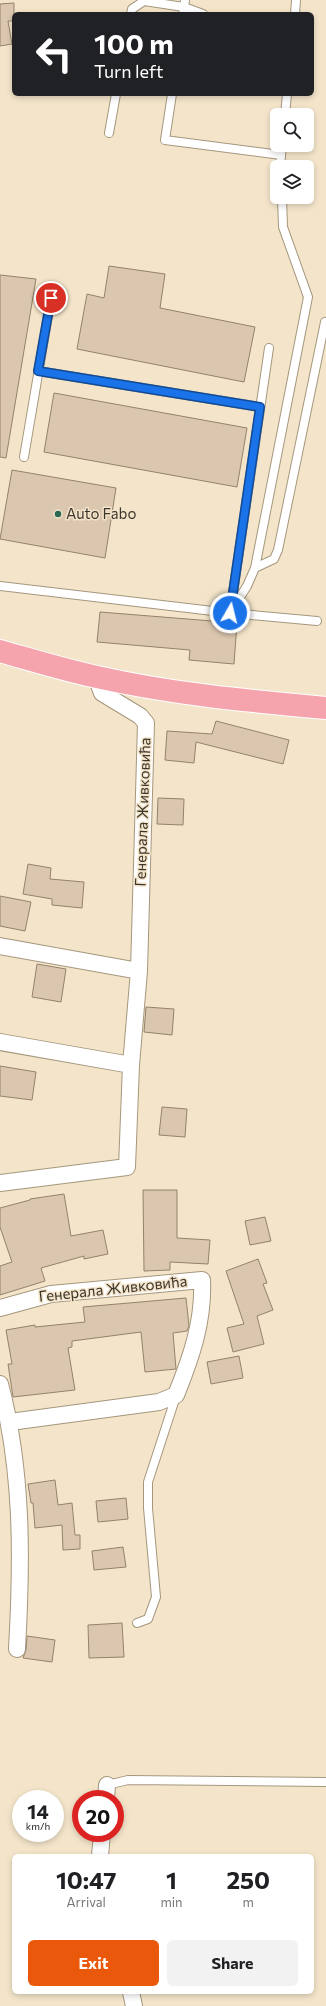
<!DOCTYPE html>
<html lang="en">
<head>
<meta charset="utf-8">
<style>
	:root { --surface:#fff; --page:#f2f2f2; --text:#202124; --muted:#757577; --accent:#ea580c }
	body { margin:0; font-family:Commissioner,sans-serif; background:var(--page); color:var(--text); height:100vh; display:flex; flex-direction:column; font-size:15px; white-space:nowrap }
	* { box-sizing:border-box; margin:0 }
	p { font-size:13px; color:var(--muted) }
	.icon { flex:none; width:22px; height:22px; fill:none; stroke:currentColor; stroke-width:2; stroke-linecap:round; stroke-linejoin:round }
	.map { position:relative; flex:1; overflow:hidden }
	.drawer { position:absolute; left:12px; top:1854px; width:302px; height:140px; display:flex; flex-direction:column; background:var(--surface); border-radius:6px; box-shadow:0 2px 6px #0003 }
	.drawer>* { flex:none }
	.hud { position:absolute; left:12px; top:12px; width:302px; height:84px; border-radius:6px; box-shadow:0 2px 6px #0003; background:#202124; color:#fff; overflow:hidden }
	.controls { position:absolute; left:270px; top:108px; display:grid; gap:8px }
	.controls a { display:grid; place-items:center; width:44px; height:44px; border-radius:6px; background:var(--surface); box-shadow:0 2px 6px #0003; font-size:20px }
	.speed { position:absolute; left:12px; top:1790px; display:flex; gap:8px; font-size:20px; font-weight:700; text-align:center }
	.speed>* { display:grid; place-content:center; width:52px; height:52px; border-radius:50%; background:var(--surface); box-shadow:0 2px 6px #0003; line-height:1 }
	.speed small { font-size:10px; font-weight:400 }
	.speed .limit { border:6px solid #d22; background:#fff; color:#111 }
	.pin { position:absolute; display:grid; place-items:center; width:34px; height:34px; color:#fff; margin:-17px; border:2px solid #fff; border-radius:50%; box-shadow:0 1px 4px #0007 }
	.me { position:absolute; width:44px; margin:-22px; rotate:8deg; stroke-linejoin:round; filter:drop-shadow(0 0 3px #0008) }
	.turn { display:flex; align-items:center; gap:14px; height:84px; padding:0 16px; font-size:18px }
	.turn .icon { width:52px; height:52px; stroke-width:2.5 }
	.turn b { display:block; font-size:28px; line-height:34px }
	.eta { display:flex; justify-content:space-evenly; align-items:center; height:68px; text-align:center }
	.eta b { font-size:24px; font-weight:700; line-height:28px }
	.cta { display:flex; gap:8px; margin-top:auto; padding:8px 16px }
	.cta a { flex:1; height:46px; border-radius:6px; background:var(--accent); color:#fff; font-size:16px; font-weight:700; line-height:46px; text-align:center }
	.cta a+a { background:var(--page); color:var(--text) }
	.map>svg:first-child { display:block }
</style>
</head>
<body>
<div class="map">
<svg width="326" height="2006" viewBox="0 0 326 2006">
	<rect width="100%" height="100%" fill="#f4e5ca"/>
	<!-- building -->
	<path fill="#dbc7af" stroke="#94826b" d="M 14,3 L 14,21 L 8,21 L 12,44 L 0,46 L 0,4 Z
		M 109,266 L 165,274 L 160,308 L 255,327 L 244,382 L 77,349 L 87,294 L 104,298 Z
		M 0,275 L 36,279 L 6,458 L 0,457 Z
		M 54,393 L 247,428 L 237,487 L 44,452 Z
		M 12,470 L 116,488 L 105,558 L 0,539 Z
		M 100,612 L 237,623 L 234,664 L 189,660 L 190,650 L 97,642 Z
		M 216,721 L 289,740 L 283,764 L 196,742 L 194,763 L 165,760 L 167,731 L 212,734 Z
		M 158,798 L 184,799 L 183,825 L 157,824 Z
		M 28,864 L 51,868 L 50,879 L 84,882 L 82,908 L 52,905 L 52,899 L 23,894 Z
		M 0,896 L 31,902 L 25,931 L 0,926 Z
		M 37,964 L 66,969 L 61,1002 L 32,997 Z
		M 146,1007 L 174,1009 L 172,1035 L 144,1032 Z
		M 0,1066 L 36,1072 L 32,1100 L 0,1096 Z
		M 162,1107 L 187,1109 L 185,1137 L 159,1135 Z
		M 143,1190 L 177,1190 L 177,1238 L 210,1240 L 208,1264 L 170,1262 L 170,1270 L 144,1271 Z
		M 64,1194 L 71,1236 L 103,1230 L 108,1254 L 84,1259 L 84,1256 L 41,1268 L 45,1281 L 0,1295 L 0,1266 L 12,1262 L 0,1227 L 0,1208 L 30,1200 L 30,1199 Z
		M 265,1217 L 271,1241 L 250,1245 L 245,1221 Z
		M 258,1259 L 267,1283 L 263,1284 L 273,1310 L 257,1316 L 264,1344 L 233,1352 L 227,1328 L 244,1324 L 226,1271 Z
		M 186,1298 L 189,1326 L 187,1331 L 173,1333 L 176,1369 L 145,1372 L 141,1332 L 72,1341 L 72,1347 L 68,1348 L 75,1390 L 13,1397 L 8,1364 L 12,1364 L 6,1330 L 35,1325 L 35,1327 L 85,1322 L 83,1307 Z
		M 239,1356 L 243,1378 L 211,1384 L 207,1362 Z
		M 55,1480 L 58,1505 L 72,1503 L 75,1535 L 80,1535 L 80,1549 L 63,1550 L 62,1525 L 35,1528 L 33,1503 L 31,1503 L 28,1484 Z
		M 126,1498 L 128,1519 L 98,1522 L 96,1501 Z
		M 123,1547 L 126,1567 L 94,1570 L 92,1551 Z
		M 122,1623 L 124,1657 L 89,1658 L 88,1625 Z
		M 27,1636 L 55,1640 L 52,1662 L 23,1658 L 26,1650 Z"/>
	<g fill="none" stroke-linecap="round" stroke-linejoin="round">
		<!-- lane casing -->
		<g stroke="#a5977e" stroke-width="10">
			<path id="lane" d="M 131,14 L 132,9 L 144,1 L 184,7 L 203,14
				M 183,14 L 185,0
				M 295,14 L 296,0
				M 172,94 L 165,140 L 281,155
				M 285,115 L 287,94
				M 109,133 L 116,94
				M 280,167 L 282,145
				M 269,348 L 230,613 L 317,621
				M 38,371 L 260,407
				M 24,457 L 51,298
				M 255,568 L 274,559 L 278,550 L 325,322
				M 0,586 L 230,613 L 247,586 L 255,568 L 308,297 L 283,227 L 282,197
				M 137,1623 L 148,1619 L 156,1597 L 148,1508 L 148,1482 L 176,1396
				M 107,1785 L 128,1780 L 326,1782"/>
		</g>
		<!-- street casing -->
		<g stroke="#a5977e" stroke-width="18">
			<path id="street" d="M 0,946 L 139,971
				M 0,1042 L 131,1065
				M 0,1183 L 127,1167 L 131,1065 L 139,971 L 146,723 L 140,716 L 102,693 L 96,677
				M 0,1308 L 51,1294 L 202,1280 C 204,1321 191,1358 176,1395 L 159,1402 L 10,1422
				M 0,1384 C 23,1471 22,1560 17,1649
				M 106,1799 L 107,1785
				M 100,1856 L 102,1833
				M 131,1992 L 134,2006"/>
		</g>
		<!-- primary casing -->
		<g stroke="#fff" stroke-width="24">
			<path id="primary" d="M 0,651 C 32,660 64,670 97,677 C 172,694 249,701 326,708"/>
		</g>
		<!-- lane -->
		<use href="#lane" stroke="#fff" stroke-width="8"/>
		<!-- street -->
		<use href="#street" stroke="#fff" stroke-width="16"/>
		<!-- primary -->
		<use href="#primary" stroke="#f5a3ac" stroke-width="22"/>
	</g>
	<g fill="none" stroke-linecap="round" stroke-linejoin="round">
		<!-- route casing -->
		<g stroke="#114b97" stroke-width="10">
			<path id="route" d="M 51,298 L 38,371 L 260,407 L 230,613"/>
		</g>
		<!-- route -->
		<use href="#route" stroke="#1a73e8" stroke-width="7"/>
	</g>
	<!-- markers -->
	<circle fill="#2b6853" stroke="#f4e5ca" stroke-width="1.5" cx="58" cy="514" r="4"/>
	<g text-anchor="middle" stroke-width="3" stroke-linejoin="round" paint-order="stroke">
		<!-- poi labels -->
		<g font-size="15" fill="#3c362c" stroke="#f4e5ca" text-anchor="start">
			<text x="66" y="519">Auto Fabo</text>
		</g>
		<!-- street labels -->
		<g font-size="15" fill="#3c362c" stroke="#f4e5ca">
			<text transform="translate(143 812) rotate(-88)" y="5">Генерала Живковића</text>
			<text transform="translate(113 1289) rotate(-6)" y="5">Генерала Живковића</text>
		</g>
	</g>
</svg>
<div class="controls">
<a><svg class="icon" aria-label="search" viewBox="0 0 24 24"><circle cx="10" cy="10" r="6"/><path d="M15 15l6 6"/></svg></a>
<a><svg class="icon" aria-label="layers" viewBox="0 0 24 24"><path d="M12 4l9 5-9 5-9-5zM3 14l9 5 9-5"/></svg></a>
</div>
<div class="speed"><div>14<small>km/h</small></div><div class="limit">20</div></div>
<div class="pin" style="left:51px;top:298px;background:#d93025"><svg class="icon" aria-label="arrive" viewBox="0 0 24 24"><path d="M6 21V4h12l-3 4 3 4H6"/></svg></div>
<svg class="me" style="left:230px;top:613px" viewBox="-20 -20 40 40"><circle r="17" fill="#1a73e8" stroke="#fff" stroke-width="3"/><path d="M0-11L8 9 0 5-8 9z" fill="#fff"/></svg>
<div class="hud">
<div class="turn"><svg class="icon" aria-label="left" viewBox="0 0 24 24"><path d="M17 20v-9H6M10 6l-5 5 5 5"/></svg><div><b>100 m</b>Turn left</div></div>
</div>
<section class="drawer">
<div class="eta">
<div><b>10:47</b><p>Arrival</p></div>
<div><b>1</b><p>min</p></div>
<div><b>250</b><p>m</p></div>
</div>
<div class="cta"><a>Exit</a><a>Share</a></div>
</section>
</div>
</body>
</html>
